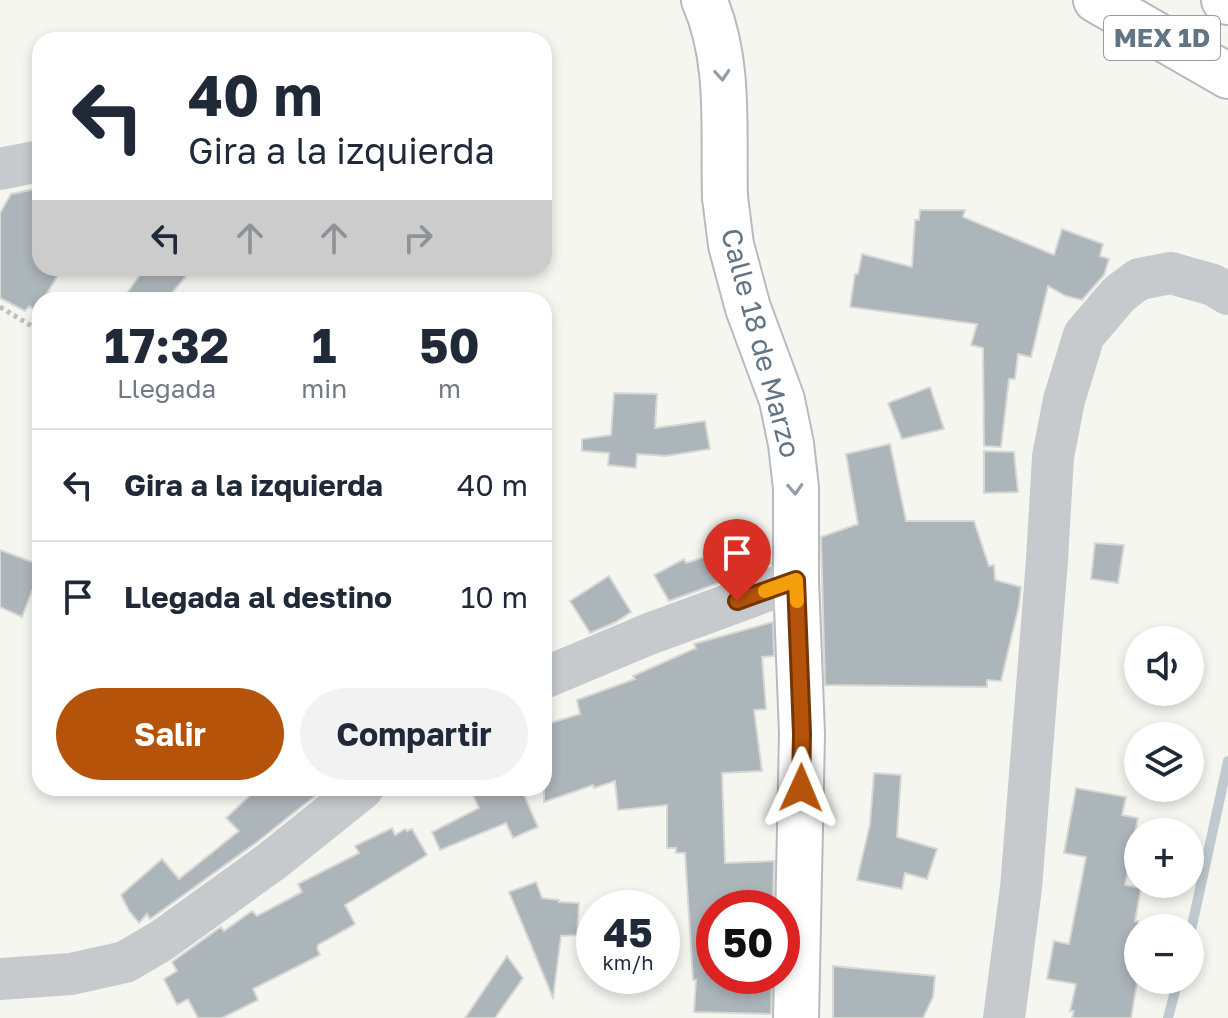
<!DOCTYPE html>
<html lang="es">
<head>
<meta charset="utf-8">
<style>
	:root { --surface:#fff; --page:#f2f2f3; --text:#1f2937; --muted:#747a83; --line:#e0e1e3; --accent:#b45309 }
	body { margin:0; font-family:"Golos Text",sans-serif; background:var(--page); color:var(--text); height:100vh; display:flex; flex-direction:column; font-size:30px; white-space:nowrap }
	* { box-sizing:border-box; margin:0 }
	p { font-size:26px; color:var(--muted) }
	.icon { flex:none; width:44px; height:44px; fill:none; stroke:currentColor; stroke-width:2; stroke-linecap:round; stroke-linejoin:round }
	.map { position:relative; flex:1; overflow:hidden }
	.side { position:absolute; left:32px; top:292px; width:520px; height:504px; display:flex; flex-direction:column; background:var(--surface); border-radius:24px; box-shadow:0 4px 12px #0003 }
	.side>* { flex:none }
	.banner { position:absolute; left:32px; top:32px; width:520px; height:244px; border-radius:24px; box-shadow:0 4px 12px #0003; background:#fff; color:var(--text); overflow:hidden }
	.buttons { position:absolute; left:1124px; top:626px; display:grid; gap:16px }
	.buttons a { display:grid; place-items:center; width:80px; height:80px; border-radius:50%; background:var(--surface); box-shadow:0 4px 12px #0003; font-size:40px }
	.speed { position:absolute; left:576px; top:890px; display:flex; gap:16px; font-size:40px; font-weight:700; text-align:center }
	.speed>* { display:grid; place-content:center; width:104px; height:104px; border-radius:50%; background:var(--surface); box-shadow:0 4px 12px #0003; line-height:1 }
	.speed small { font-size:20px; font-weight:400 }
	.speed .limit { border:12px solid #d22; background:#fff; color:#111 }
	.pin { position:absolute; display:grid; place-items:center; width:68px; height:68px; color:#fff; margin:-82px -34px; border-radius:50% 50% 50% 0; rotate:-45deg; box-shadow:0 0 8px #0007 }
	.pin .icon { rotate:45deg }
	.me { position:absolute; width:88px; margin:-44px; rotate:1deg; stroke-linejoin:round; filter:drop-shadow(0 0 6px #0008) }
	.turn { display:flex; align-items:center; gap:28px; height:168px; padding:0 24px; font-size:36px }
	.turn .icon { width:104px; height:104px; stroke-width:2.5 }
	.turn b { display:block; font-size:56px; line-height:68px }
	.lanes { display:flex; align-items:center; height:76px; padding:0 24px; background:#0003; justify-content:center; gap:40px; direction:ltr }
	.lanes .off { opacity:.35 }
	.eta { display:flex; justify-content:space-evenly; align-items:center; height:136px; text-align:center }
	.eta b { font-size:48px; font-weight:700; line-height:56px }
	.primary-button { display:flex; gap:16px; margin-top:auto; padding:16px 24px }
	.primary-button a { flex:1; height:92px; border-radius:48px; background:var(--accent); color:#fff; font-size:32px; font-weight:700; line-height:92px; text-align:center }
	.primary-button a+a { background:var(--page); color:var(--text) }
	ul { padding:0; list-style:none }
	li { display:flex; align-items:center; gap:24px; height:112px; padding:0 24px; border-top:2px solid var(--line) }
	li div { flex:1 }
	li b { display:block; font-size:30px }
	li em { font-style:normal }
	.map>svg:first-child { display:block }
</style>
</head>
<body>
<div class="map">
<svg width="1228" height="1018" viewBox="0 0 1228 1018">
	<rect width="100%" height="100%" fill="#f6f6f1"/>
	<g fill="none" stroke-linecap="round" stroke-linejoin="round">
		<!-- stream -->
		<path stroke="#becacf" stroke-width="10" d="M 1190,935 L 1228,761
			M 1168,1018 L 1178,980"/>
	</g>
	<!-- building -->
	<path fill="#acb5ba" stroke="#d7d7d4" stroke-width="2" d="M 40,188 L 40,268 L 62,268 L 43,300 L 40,300 L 40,305 L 36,311 L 29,306 L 25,311 L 0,298 L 0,213 L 11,194 Z
		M 920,210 L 965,210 L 963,217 L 1054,255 L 1062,229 L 1103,244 L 1100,256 L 1109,259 L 1104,275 L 1082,300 L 1066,296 L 1048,286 L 1031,357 L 1018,354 L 1015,379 L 1009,379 L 1001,447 L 984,446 L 983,348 L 971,345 L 977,324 L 850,307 L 855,274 L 858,274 L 862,254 L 912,267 L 915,220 L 919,220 Z
		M 145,268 L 193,268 L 166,300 L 122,300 Z
		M 930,387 L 944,429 L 902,439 L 888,403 Z
		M 614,393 L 657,394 L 655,428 L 705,421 L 710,449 L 666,456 L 637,454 L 636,468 L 608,465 L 609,453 L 582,451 L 582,439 L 611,435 Z
		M 890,444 L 906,521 L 974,521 L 989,566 L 994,565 L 995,580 L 1021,587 L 1019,605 L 1001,681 L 987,680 L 987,687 L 825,685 L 821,537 L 858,524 L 846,454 Z
		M 984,451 L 1014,452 L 1018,492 L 984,493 Z
		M 763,538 L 771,564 L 669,601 L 654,575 L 684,559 L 686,563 Z
		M 1095,543 L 1124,545 L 1118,583 L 1091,579 Z
		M 0,550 L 40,565 L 40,570 L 22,617 L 0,607 Z
		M 609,576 L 631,612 L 616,622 L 590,633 L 570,601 Z
		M 773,622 L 774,656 L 762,657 L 766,709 L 754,710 L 762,771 L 722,773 L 725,863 L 774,861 L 773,908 L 714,908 L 714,976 L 772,976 L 771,1014 L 694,1012 L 696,980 L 693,980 L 685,853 L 676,853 L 676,848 L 667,848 L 667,805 L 618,810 L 615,781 L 594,788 L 593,785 L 544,802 L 544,725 L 580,714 L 577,700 L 635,679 L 633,676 L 696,648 L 694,644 Z
		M 874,773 L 901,775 L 897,837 L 937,849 L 927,879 L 905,873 L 902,889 L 857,880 L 870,824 Z
		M 258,788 L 325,788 L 257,842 L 150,919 L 147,914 L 139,923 L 129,911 L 121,895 L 162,859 L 179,879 L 239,831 L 226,818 Z
		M 470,788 L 521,788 L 538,827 L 513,838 L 506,823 L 440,850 L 432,832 L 479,808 Z
		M 1076,788 L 1126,797 L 1122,815 L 1138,818 L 1125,885 L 1141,888 L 1135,921 L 1138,921 L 1138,978 L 1131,1018 L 1072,1018 L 1074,1011 L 1070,1011 L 1076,984 L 1047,979 L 1054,941 L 1069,944 L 1086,857 L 1064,853 Z
		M 392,828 L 395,835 L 405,829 L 407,831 L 412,829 L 427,855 L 345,905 L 355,924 L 318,945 L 317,948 L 320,955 L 253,989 L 258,1000 L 222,1018 L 198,1018 L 188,999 L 177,1005 L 164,979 L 177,971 L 172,962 L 221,927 L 224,931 L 252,911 L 257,916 L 302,892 L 298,884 L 359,853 L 355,846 Z
		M 536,882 L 542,898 L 559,900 L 559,902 L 579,903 L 577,935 L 561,936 L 553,998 L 509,892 Z
		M 507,956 L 523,978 L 495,1018 L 465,1018 Z
		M 833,966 L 935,976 L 933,997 L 923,1018 L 833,1018 Z"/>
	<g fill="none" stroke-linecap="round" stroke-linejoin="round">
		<!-- major casing -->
		<g stroke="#b7bbbf" stroke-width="48">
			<path id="major" d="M 725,197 L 731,245 L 748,308 L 782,400 L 791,444 L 796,488 L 796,580 L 802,734 L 796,1018"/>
		</g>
		<!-- highway casing -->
		<g stroke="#b6babd" stroke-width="48">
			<path id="highway" d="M 704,0 C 731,61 723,132 725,197
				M 1096,0 L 1228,76
				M 1224,0 L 1228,2"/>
		</g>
		<!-- path -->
		<path stroke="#bdc0c2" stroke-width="5" stroke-dasharray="4 4" stroke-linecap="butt" d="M 0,307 L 40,331"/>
		<!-- minor -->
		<path stroke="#c7cacd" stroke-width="42" d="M 0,169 L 40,161
			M 544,678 L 649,634 L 796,580
			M 0,979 L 71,974 L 125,962 L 161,941 L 272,861 L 363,788
			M 1004,1018 L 1021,888 L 1047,560 L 1053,457 L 1064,400 L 1084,335 L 1119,294 L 1139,279 L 1171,273 L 1213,285 L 1228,294"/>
		<!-- major -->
		<use href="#major" stroke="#fff" stroke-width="44"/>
		<!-- highway -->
		<use href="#highway" stroke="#fff" stroke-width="44"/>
	</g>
	<!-- one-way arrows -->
	<defs><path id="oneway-chevron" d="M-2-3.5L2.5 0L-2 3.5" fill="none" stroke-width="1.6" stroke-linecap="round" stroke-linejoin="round" transform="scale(2)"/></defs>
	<g stroke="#909eaa">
		<use href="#oneway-chevron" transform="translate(722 75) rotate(86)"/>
		<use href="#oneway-chevron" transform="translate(795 489) rotate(87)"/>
	</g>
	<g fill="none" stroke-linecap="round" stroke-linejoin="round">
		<!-- route casing -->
		<g stroke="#753606" stroke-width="20">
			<path id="route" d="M 737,601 L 796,580 L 802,734 L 801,788"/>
		</g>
		<!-- route -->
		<use href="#route" stroke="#b45309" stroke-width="14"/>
		<!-- slow -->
		<path stroke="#f59e0b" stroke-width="14" d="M 765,591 L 796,580 L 797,601"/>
	</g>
	<g text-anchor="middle" stroke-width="8" stroke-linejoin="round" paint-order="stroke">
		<!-- shield labels -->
		<rect fill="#fff" stroke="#909eaa" stroke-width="2" x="1104" y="16" width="116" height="44" rx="6"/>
		<g font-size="26" font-weight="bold" fill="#617585">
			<text x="1162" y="47">MEX 1D</text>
		</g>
		<!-- street labels -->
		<g font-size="28" fill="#617585" stroke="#fff">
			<text transform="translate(761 343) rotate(75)" y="10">Calle 18 de Marzo</text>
		</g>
	</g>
</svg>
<div class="buttons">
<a><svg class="icon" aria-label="sound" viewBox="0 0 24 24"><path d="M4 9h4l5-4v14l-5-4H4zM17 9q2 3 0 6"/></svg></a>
<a><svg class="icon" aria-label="layers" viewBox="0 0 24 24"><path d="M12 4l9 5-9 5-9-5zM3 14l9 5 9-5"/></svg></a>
<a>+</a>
<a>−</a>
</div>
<div class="speed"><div>45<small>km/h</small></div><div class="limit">50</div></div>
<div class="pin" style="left:737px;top:601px;background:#d93025"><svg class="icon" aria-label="arrive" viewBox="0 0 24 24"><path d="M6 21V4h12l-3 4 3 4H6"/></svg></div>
<svg class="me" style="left:801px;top:788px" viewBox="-20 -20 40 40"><path d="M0-17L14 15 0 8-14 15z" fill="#b45309" stroke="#fff" stroke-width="4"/></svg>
<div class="banner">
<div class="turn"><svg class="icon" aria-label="left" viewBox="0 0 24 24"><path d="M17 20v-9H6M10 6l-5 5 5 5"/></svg><div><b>40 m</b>Gira a la izquierda</div></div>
<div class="lanes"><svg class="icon" aria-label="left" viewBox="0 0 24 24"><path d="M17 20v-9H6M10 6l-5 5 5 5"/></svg><svg class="icon off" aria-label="ahead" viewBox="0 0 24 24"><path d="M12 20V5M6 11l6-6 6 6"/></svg><svg class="icon off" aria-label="ahead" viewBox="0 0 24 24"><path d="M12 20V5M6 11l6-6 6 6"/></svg><svg class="icon off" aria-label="right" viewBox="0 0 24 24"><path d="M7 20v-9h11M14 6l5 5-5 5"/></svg></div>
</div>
<section class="side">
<div class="eta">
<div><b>17:32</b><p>Llegada</p></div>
<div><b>1</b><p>min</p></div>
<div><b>50</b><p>m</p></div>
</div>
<ul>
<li><svg class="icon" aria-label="left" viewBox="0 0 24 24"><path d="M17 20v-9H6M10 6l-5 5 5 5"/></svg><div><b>Gira a la izquierda</b></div><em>40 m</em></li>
<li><svg class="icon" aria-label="arrive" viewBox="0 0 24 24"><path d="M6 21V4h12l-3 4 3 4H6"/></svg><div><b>Llegada al destino</b></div><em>10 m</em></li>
</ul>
<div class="primary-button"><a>Salir</a><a>Compartir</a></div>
</section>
</div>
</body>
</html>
